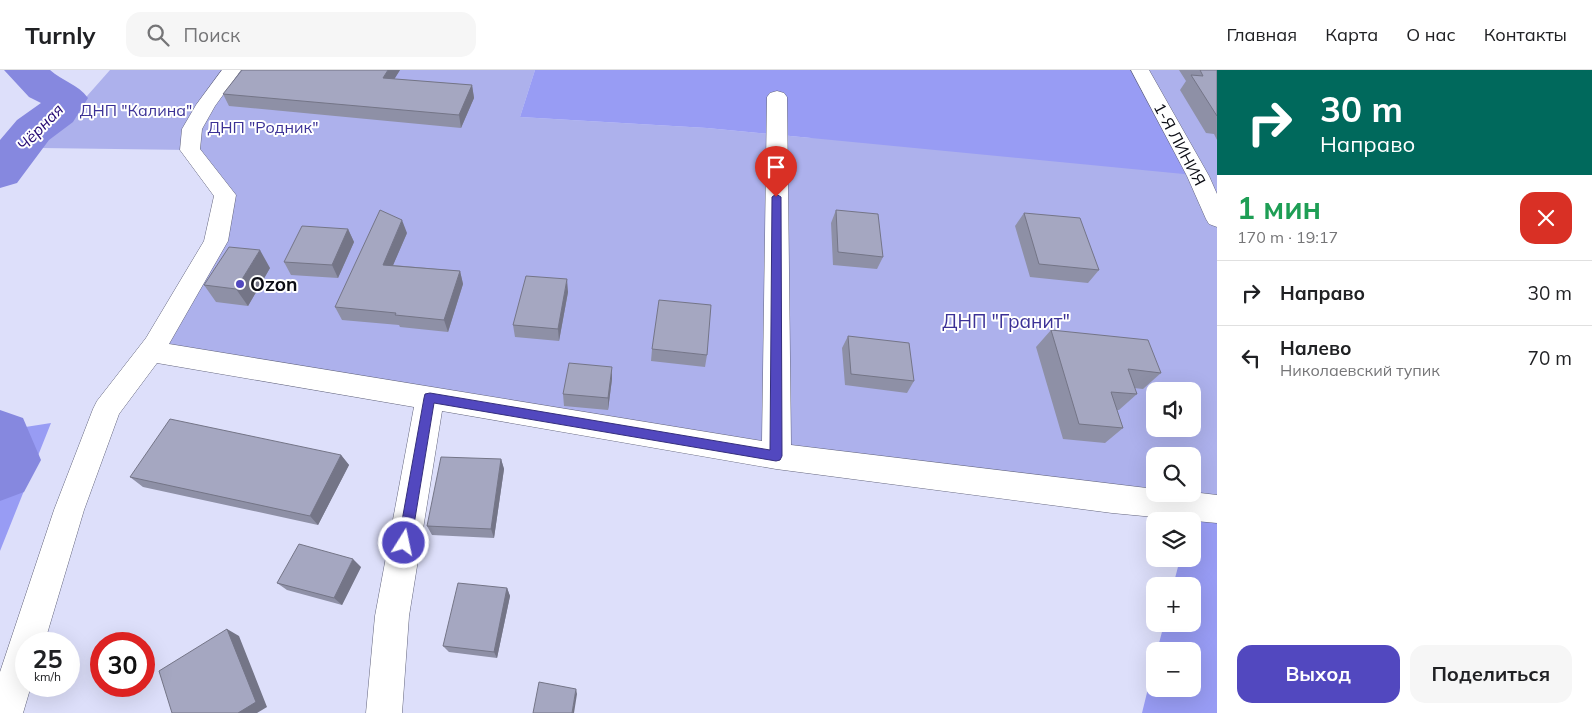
<!DOCTYPE html>
<html lang="ru">
<head>
<meta charset="utf-8">
<style>
	:root { --surface:#fff; --page:#f6f6f6; --text:#202124; --muted:#757577; --line:#e0e0e0; --accent:#5248bf }
	body { margin:0; font-family:Mulish,sans-serif; background:var(--page); color:var(--text); height:100vh; display:flex; flex-direction:column; font-size:19px; white-space:nowrap }
	* { box-sizing:border-box; margin:0 }
	p { font-size:16px; color:var(--muted) }
	.icon { flex:none; width:28px; height:28px; fill:none; stroke:currentColor; stroke-width:2; stroke-linecap:round; stroke-linejoin:round }
	.map { position:relative; flex:1; overflow:hidden }
	.side { display:flex; flex-direction:column; background:var(--surface); width:375px }
	.side>* { flex:none }
	.hud { background:#00695c; color:#fff; overflow:hidden }
	.tools { position:absolute; left:1146px; top:312px; display:grid; gap:10px }
	.tools a { display:grid; place-items:center; width:55px; height:55px; border-radius:10px; background:var(--surface); box-shadow:0 5px 20px #0002; font-size:25px }
	.speed { position:absolute; left:15px; top:562px; display:flex; gap:10px; font-size:25px; font-weight:700; text-align:center }
	.speed>* { display:grid; place-content:center; width:65px; height:65px; border-radius:50%; background:var(--surface); box-shadow:0 5px 20px #0002; line-height:1 }
	.speed small { font-size:12px; font-weight:400 }
	.speed .limit { border:8px solid #d22; background:#fff; color:#111 }
	.pin { position:absolute; display:grid; place-items:center; width:42px; height:42px; color:#fff; margin:-51px -21px; border-radius:50% 50% 50% 0; rotate:-45deg; box-shadow:0 0 5px #0007 }
	.pin .icon { rotate:45deg }
	.me { position:absolute; width:55px; margin:-28px; rotate:10deg; stroke-linejoin:round; filter:drop-shadow(0 0 4px #0008) }
	.turn { display:flex; align-items:center; gap:18px; height:105px; padding:0 20px; font-size:22px }
	.turn .icon { width:65px; height:65px; stroke-width:2.5 }
	.turn b { display:block; font-size:35px; line-height:42px }
	.round { display:grid; place-items:center; flex:none; width:52px; height:52px; border-radius:15px; background:var(--page) }
	.headline { display:flex; align-items:center; justify-content:space-between; height:85px; padding:0 20px }
	h1 { font-size:30px; font-weight:700; line-height:38px; color:#1e9e55 }
	.cta { display:flex; gap:10px; margin-top:auto; padding:10px 20px }
	.cta a { flex:1; height:58px; border-radius:15px; background:var(--accent); color:#fff; font-size:20px; font-weight:700; line-height:58px; text-align:center }
	.cta a+a { background:var(--page); color:var(--text) }
	ul { padding:0; list-style:none }
	li { display:flex; align-items:center; gap:15px; height:65px; padding:0 20px; border-top:1px solid var(--line) }
	li div { flex:1 }
	li b { display:block; font-size:19px }
	li em { font-style:normal }
	header { display:flex; align-items:center; gap:30px; box-sizing:border-box; height:70px; padding:0 25px; background:var(--surface); border-bottom:1px solid var(--line) }
	header strong { font-size:24px }
	nav { display:flex; gap:28px; margin-inline-start:auto; font-size:18px }
	.search { width:350px; height:45px; background:var(--page); display:flex; align-items:center; gap:12px; box-sizing:border-box; padding:0 18px; border-radius:15px; color:var(--muted); font-size:19px }
	main { display:flex; flex:1; min-height:0 }
	.map>svg:first-child { display:block }
</style>
</head>
<body>
<header>
<strong>Turnly</strong>
<div class="search"><svg class="icon" aria-label="search" viewBox="0 0 24 24"><circle cx="10" cy="10" r="6"/><path d="M15 15l6 6"/></svg>Поиск</div>
<nav><a>Главная</a><a>Карта</a><a>О нас</a><a>Контакты</a></nav>
</header>
<main>
<div class="map">
<svg width="1217" height="643" viewBox="0 0 1217 643">
	<rect width="100%" height="100%" fill="#dddffa"/>
	<!-- green -->
	<path fill="#adb1ec" fill-rule="evenodd" d="M 110,0 L 535,0 L 520,47 L 707,58 L 811,68 L 1140,0 L 1217,0 L 1217,438 L 148,281 L 216,172 L 225,125 L 190,80 L 41,78 ZM 1155,321 L 1192,321 L 1192,359 L 1155,359 ZM 1155,386 L 1192,386 L 1192,424 L 1155,424 Z"/>
	<!-- forest -->
	<path fill="#989cf4" d="M 535,0 L 1140,0 L 1194,105 L 707,58 L 520,47 Z
		M 51,353 L 0,481 L 0,361 Z
		M 1192,437 L 1217,438 L 1217,643 L 1142,643 L 1155,590 L 1155,619 L 1192,619 L 1192,581 L 1157,581 L 1164,554 L 1192,554 L 1192,516 L 1173,516 L 1180,489 L 1192,489 L 1192,451 L 1189,451 Z"/>
	<g fill="none" stroke-linecap="round" stroke-linejoin="round">
		<!-- river -->
		<path fill="#8688df" fill-rule="evenodd" d="M 4,0 L 50,0 C 62,11 78,14 88,28 L 73,52 L 49,70 L 17,113 L 0,118 L 0,70 L 17,50 L 41,33 L 29,27 Z
			M 0,340 L 23,348 L 41,390 L 24,422 L 0,431 Z"/>
		<!-- minor casing -->
		<g stroke="#63657d" stroke-width="1">
			<path id="minor" d="M 222,0 L 241,0 L 215,36 L 202,59 L 200,79 L 236,125 L 228,171 L 169,274 L 762,371 L 767,27 L 770,23 L 777,21 L 784,23 L 787,27 L 791,375 L 1155,419 L 1155,424 L 1192,422 L 1217,425 L 1217,453 L 1112,443 L 776,399 L 442,341 L 409,546 L 402,643 L 366,643 L 375,546 L 414,337 L 157,293 L 119,344 L 84,440 L 44,574 L 26,574 L 26,616 L 31,616 L 23,643 L 0,643 L 0,602 L 54,440 L 93,339 L 97,331 L 146,268 L 204,171 L 214,126 L 180,80 L 182,59 L 196,35 Z
				M 1131,0 L 1149,0 L 1209,106 L 1217,124 L 1217,157 L 1209,154 L 1206,149 L 1187,106 Z"/>
		</g>
		<!-- minor -->
		<use href="#minor" fill="#fff" fill-rule="evenodd"/>
	</g>
	<!-- wall -->
	<path fill="#8e90a6" d="M 400,0 L 394,9 L 472,15 L 474,28 L 461,58 L 229,36 L 223,24 Z
		M 1179,0 L 1217,0 L 1217,70 L 1214,64 L 1206,63 L 1180,20 L 1186,11 Z
		M 836,140 L 883,187 L 877,199 L 833,195 L 831,153 Z
		M 1024,143 L 1099,200 L 1088,213 L 1030,207 L 1015,156 Z
		M 348,159 L 354,172 L 338,208 L 291,205 L 284,192 Z
		M 407,163 L 393,195 L 460,201 L 463,214 L 448,262 L 400,257 L 399,255 L 342,250 L 335,237 Z
		M 270,198 L 248,236 L 216,232 L 204,215 Z
		M 568,222 L 559,271 L 515,267 L 513,255 Z
		M 1051,260 L 1161,303 L 1143,319 L 1134,318 L 1137,324 L 1119,340 L 1117,340 L 1123,358 L 1105,373 L 1063,369 L 1036,277 Z
		M 848,266 L 914,311 L 907,323 L 845,315 L 842,278 Z
		M 652,279 L 707,285 L 705,297 L 651,291 Z
		M 612,309 L 608,340 L 564,336 L 563,324 Z
		M 341,385 L 349,395 L 318,455 L 143,417 L 130,407 Z
		M 501,389 L 504,399 L 494,468 L 432,465 L 427,456 Z
		M 361,497 L 342,535 L 287,520 L 277,513 Z
		M 507,518 L 510,526 L 497,588 L 449,582 L 443,576 Z"/>
	<!-- shaded-wall -->
	<path fill="#747587" d="M 388,0 L 400,0 L 387,21 L 383,8 Z
		M 472,15 L 474,28 L 461,58 L 459,45 Z
		M 402,150 L 407,163 L 388,207 L 383,195 Z
		M 348,159 L 354,172 L 338,208 L 332,195 Z
		M 260,180 L 270,198 L 248,236 L 236,219 Z
		M 460,201 L 463,214 L 448,262 L 444,250 Z
		M 567,209 L 568,222 L 559,271 L 558,259 Z
		M 612,297 L 612,309 L 608,340 L 608,328 Z
		M 341,385 L 349,395 L 318,455 L 310,446 Z
		M 501,389 L 504,399 L 494,468 L 491,459 Z
		M 353,489 L 361,497 L 342,535 L 334,528 Z
		M 507,518 L 510,526 L 497,588 L 494,582 Z
		M 227,559 L 239,566 L 267,637 L 257,643 L 238,643 Z
		M 576,619 L 577,624 L 574,643 L 572,643 Z"/>
	<!-- building -->
	<path fill="#a5a7c1" stroke="#747587" d="M 242,0 L 388,0 L 383,8 L 472,15 L 459,45 L 223,24 Z
		M 1200,0 L 1217,0 L 1217,46 L 1191,5 L 1203,6 Z
		M 380,140 L 402,150 L 383,195 L 460,201 L 444,250 L 395,245 L 396,243 L 335,237 Z
		M 836,140 L 878,144 L 883,187 L 838,182 Z
		M 1024,143 L 1080,148 L 1099,200 L 1039,194 Z
		M 302,156 L 348,159 L 332,195 L 284,192 Z
		M 229,177 L 260,180 L 236,219 L 204,215 Z
		M 526,206 L 567,209 L 558,259 L 513,255 Z
		M 659,230 L 711,235 L 707,285 L 652,279 Z
		M 1051,260 L 1148,270 L 1161,303 L 1128,299 L 1137,324 L 1111,322 L 1123,358 L 1079,354 Z
		M 848,266 L 909,273 L 914,311 L 851,304 Z
		M 569,293 L 612,297 L 608,328 L 563,324 Z
		M 170,349 L 341,385 L 310,446 L 130,407 Z
		M 441,387 L 501,389 L 491,459 L 427,456 Z
		M 299,474 L 353,489 L 334,528 L 277,513 Z
		M 458,513 L 507,518 L 494,582 L 443,576 Z
		M 227,559 L 256,632 L 238,643 L 172,643 L 159,601 Z
		M 539,612 L 576,619 L 572,643 L 533,643 Z"/>
	<!-- route -->
	<path fill="#5248bf" stroke="#352f7c" d="M 776,124 L 781,127 L 782,386 L 780,390 L 776,391 L 434,333 L 411,473 L 409,478 L 404,479 L 400,478 L 398,473 L 424,328 L 425,324 L 430,323 L 770,380 L 772,127 Z"/>
	<!-- markers -->
	<circle fill="#5248bf" stroke="#fff" stroke-width="2" cx="240" cy="214" r="5"/>
	<g text-anchor="middle" stroke-width="4" stroke-linejoin="round" paint-order="stroke">
		<!-- far-park labels -->
		<g font-size="16" fill="#3c3296" stroke="#fff">
			<text x="136" y="46">ДНП "Калина"</text>
			<text x="263" y="63">ДНП "Родник"</text>
		</g>
		<!-- far-water labels -->
		<g font-size="16" font-style="italic" fill="#240973" stroke="#fff">
			<text transform="translate(40 57) rotate(-46)" y="6">Чёрная</text>
		</g>
		<!-- far-street labels -->
		<g font-size="16" fill="#0b0c14" stroke="#fff">
			<text transform="translate(1180 74) rotate(62)" y="6">1-Я ЛИНИЯ</text>
		</g>
		<!-- poi labels -->
		<g font-size="19" font-weight="bold" fill="#0b0c14" stroke="#fff" text-anchor="start">
			<text x="250" y="221">Ozon</text>
		</g>
		<!-- park labels -->
		<g font-size="19" fill="#3c3296" stroke="#fff">
			<text x="1006" y="258">ДНП "Гранит"</text>
		</g>
	</g>
</svg>
<div class="tools">
<a><svg class="icon" aria-label="sound" viewBox="0 0 24 24"><path d="M4 9h4l5-4v14l-5-4H4zM17 9q2 3 0 6"/></svg></a>
<a><svg class="icon" aria-label="search" viewBox="0 0 24 24"><circle cx="10" cy="10" r="6"/><path d="M15 15l6 6"/></svg></a>
<a><svg class="icon" aria-label="layers" viewBox="0 0 24 24"><path d="M12 4l9 5-9 5-9-5zM3 14l9 5 9-5"/></svg></a>
<a>+</a>
<a>−</a>
</div>
<div class="speed"><div>25<small>km/h</small></div><div class="limit">30</div></div>
<div class="pin" style="left:776px;top:127px;background:#d93025"><svg class="icon" aria-label="arrive" viewBox="0 0 24 24"><path d="M6 21V4h12l-3 4 3 4H6"/></svg></div>
<svg class="me" style="left:404px;top:473px" viewBox="-20 -20 40 40"><circle r="17" fill="#5248bf" stroke="#fff" stroke-width="3"/><path d="M0-11L8 9 0 5-8 9z" fill="#fff"/></svg>
</div>
<section class="side">
<div class="hud">
<div class="turn"><svg class="icon" aria-label="right" viewBox="0 0 24 24"><path d="M7 20v-9h11M14 6l5 5-5 5"/></svg><div><b>30 m</b>Направо</div></div>
</div>
<div class="headline"><div><h1>1 мин</h1><p>170 m · 19:17</p></div><a class="round" style="background:#d93025;color:#fff"><svg class="icon" aria-label="close" viewBox="0 0 24 24"><path d="M6 6l12 12M18 6L6 18"/></svg></a></div>
<ul>
<li><svg class="icon" aria-label="right" viewBox="0 0 24 24"><path d="M7 20v-9h11M14 6l5 5-5 5"/></svg><div><b>Направо</b></div><em>30 m</em></li>
<li><svg class="icon" aria-label="left" viewBox="0 0 24 24"><path d="M17 20v-9H6M10 6l-5 5 5 5"/></svg><div><b>Налево</b><p>Николаевский тупик</p></div><em>70 m</em></li>
</ul>
<div class="cta"><a>Выход</a><a>Поделиться</a></div>
</section>
</main>
</body>
</html>
